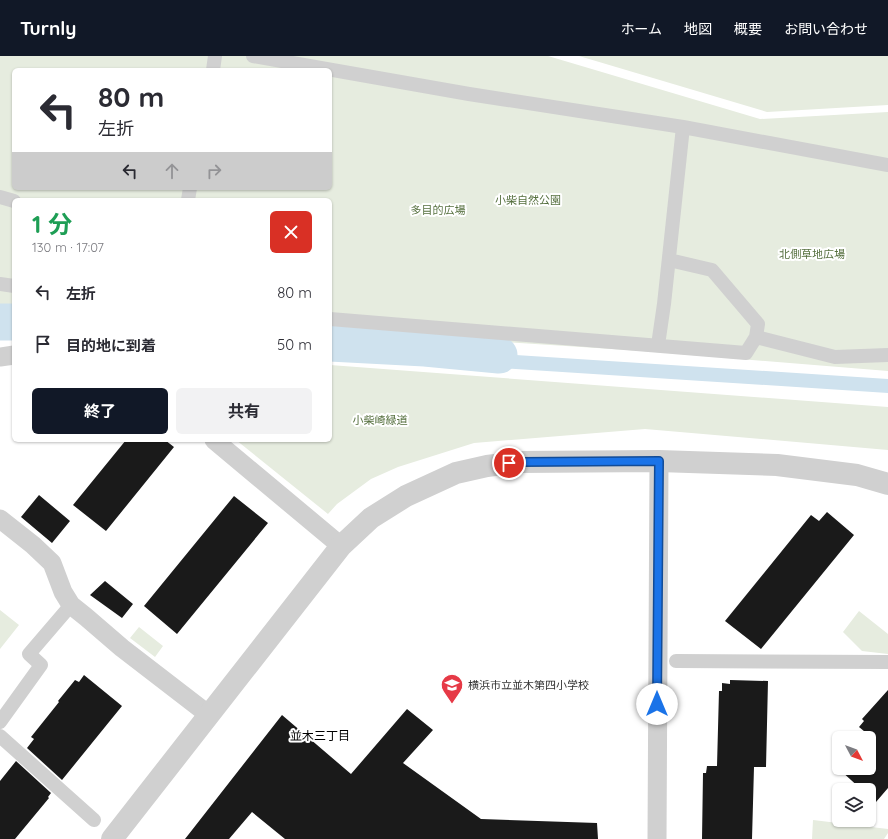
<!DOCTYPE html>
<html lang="ja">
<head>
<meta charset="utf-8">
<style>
	:root { --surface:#fff; --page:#f2f2f3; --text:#2b2b33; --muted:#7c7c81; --accent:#111827 }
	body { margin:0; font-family:Quicksand,"Noto Sans JP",sans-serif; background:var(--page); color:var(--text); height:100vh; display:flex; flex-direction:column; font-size:15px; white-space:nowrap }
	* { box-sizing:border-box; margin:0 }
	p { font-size:13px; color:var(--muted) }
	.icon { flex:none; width:22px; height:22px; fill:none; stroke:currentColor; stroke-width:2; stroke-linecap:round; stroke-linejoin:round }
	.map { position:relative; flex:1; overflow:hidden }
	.drawer { position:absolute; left:12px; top:142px; width:320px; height:244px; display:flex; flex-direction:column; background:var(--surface); border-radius:6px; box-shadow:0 1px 3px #0004 }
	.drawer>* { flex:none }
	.banner { position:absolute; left:12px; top:12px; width:320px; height:122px; border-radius:6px; box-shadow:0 1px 3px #0004; background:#fff; color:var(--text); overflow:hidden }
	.needle { width:26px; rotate:131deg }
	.tools { position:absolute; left:832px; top:675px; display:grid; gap:8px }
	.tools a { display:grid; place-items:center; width:44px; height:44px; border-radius:6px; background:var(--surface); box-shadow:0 1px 3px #0004; font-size:20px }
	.pin { position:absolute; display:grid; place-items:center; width:34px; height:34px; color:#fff; margin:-17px; border:2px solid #fff; border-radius:50%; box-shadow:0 1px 4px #0007 }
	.me { position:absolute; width:44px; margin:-22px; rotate:0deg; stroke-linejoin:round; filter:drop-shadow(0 0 3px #0008) }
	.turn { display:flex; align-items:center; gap:14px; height:84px; padding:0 20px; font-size:18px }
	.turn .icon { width:52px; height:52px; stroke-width:2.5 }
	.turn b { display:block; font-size:28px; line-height:34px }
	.lanes { display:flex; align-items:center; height:38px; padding:0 20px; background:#0003; justify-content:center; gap:20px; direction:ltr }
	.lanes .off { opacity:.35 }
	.round { display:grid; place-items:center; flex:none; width:42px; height:42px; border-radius:6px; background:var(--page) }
	.overview { display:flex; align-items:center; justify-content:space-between; height:68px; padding:0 20px }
	h1 { font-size:24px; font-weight:700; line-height:30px; color:#1e9e55 }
	.cta { display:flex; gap:8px; margin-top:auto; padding:8px 20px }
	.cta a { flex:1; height:46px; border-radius:6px; background:var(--accent); color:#fff; font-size:16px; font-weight:700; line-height:46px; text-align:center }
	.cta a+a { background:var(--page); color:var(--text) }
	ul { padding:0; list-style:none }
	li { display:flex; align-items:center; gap:12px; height:52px; padding:0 20px }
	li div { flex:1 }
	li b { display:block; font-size:15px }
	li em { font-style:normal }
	header { display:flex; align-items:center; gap:24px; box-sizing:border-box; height:56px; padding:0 20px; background:var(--accent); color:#fff }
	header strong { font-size:19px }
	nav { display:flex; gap:22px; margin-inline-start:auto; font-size:14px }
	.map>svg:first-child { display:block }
</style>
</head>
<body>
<header>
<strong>Turnly</strong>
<nav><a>ホーム</a><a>地図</a><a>概要</a><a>お問い合わせ</a></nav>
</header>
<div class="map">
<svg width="888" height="783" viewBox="0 0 888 783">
	<rect width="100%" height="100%" fill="#fff"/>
	<!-- green -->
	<path fill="#e6ecdf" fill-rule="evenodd" d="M 0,0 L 548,0 L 760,63 L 888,56 L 888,315 L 643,295 L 330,275 L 330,144 L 14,144 L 14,255 L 0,255 ZM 14,14 L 330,14 L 330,132 L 14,132 Z
		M 579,0 L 888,0 L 888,49 L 767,56 Z
		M 330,309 L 888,351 L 888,394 L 645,373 L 474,387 L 398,411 L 371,423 L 337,448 L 328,458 L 236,384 L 330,384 Z
		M 0,554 L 19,569 L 0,593 Z
		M 859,555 L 888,578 L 888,598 L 862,595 L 843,576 Z
		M 139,571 L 163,590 L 155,601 L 130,582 Z
		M 813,764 L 888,773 L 888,777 L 884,783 L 812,783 Z"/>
	<!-- water -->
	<path fill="#cfe2ee" d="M 0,266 L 14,267 L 14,280 L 0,280 Z
		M 330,287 L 888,323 L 888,337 L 330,301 Z"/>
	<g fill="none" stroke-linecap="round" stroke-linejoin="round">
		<!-- river -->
		<path stroke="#cfe2ee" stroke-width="37" d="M 0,266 L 14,266
			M 330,287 L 425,292 L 499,299"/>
	</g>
	<!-- building -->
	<path fill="#1a1a1a" d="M 126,384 L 165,384 L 174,391 L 106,475 L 73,449 Z
		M 39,439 L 70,465 L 52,487 L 21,461 Z
		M 234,440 L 268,467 L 177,578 L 144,550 Z
		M 827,456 L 854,479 L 761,593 L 725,565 L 811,459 L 819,465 Z
		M 105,525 L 133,548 L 122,562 L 90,539 Z
		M 84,619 L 122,650 L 62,724 L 27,692 L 34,683 L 31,681 L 59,646 L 58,645 L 75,624 L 79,626 Z
		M 730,624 L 768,625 L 766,711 L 754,711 L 752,783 L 702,783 L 703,717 L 706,717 L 707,710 L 717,710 L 719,635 L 722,635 L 722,627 L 730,628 Z
		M 888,634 L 888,732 L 876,746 L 869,740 L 869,734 L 862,734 L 840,714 L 842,712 L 869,712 L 868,682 L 870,680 L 859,671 L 864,665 L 862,663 Z
		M 407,653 L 433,674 L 403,707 L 481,763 L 597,767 L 598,783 L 285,783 L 252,756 L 229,783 L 185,783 L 282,659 L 351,718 Z
		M 16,705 L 51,737 L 48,741 L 49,742 L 15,783 L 0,783 L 0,725 Z"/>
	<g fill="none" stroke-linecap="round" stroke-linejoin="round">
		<!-- pedestrian -->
		<path stroke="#d0d0d0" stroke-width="14" d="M 253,0 L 469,38 L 683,71 L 888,109
			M 213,14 L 215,0
			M 0,141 L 14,145
			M 188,144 L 190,132
			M 669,204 L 712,214 L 758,268 L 756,281
			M 0,228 L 14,230
			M 330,263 L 746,297 L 756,281 L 835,301 L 888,299
			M 658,289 L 664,248 L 683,71
			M 676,605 L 888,606
			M 0,666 L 41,609 L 29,598 L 71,549
			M 0,680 L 94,764"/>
		<!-- minor -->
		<path stroke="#d0d0d0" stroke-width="19" d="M 0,301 L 14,299
			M 214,384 L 341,490
			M 0,463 L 33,489 L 52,507 L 63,536 L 71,549 L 86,561 L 122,592 L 209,659
			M 657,783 L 659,405"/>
		<!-- tertiary -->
		<path stroke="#d0d0d0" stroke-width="22" d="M 112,783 L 341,490 L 371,462 L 406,440 L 456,417 L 487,410 L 519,406 L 659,405 L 777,409 L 857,419 L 888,428"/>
	</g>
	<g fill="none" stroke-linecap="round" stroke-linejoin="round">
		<!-- route casing -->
		<g stroke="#114b97" stroke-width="10">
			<path id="route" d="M 509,407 L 520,406 L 659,405 L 657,648"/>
		</g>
		<!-- route -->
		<use href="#route" stroke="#1a73e8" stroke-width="7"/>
	</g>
	<!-- icons -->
	<defs>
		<g id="school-pin" transform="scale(1.15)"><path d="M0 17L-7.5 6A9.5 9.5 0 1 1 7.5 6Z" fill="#e63946" stroke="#fff"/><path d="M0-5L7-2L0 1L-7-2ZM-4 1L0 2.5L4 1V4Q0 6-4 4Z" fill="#fff"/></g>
	</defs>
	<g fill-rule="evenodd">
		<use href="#school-pin" x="452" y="629"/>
	</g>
	<g text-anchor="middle" stroke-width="4" stroke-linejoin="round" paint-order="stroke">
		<!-- park labels -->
		<g font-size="11" fill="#56703f" stroke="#fff">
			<text x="528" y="148">小柴自然公園</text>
			<text x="438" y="158">多目的広場</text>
			<text x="812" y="202">北側草地広場</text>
			<text x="380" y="368">小柴崎緑道</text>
		</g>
		<!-- poi labels -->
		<g font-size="11" fill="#333" stroke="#fff" text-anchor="start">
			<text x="468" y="633">横浜市立並木第四小学校</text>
		</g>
		<!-- neighbourhood labels -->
		<g font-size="12" fill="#000" stroke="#fff">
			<text x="320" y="684">並木三丁目</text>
		</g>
	</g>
</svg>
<div class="tools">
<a><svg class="needle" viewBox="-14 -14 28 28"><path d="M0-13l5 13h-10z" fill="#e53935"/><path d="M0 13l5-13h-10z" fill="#7c7c81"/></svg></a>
<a><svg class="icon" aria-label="layers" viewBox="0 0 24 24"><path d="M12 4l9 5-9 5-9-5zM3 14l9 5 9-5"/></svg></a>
</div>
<div class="pin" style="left:509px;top:407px;background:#d93025"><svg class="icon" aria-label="arrive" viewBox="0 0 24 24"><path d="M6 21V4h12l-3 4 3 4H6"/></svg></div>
<svg class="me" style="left:657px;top:648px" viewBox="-20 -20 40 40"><circle r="19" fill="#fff"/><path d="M0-13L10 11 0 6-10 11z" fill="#1a73e8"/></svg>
<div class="banner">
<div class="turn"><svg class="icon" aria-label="left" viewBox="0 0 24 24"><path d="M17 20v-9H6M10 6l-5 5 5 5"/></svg><div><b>80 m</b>左折</div></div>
<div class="lanes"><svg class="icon" aria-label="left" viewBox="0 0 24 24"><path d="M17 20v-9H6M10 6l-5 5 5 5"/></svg><svg class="icon off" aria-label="ahead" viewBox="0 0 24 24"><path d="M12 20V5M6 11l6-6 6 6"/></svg><svg class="icon off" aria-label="right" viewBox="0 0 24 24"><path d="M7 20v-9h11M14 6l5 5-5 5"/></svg></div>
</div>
<section class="drawer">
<div class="overview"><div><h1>1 分</h1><p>130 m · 17:07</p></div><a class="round" style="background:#d93025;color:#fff"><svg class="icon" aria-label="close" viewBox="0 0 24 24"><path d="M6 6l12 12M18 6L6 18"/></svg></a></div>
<ul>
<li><svg class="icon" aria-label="left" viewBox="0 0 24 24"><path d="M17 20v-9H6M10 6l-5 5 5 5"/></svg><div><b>左折</b></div><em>80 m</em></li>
<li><svg class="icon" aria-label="arrive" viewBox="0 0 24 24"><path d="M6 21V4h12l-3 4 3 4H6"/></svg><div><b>目的地に到着</b></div><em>50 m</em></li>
</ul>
<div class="cta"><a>終了</a><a>共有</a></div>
</section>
</div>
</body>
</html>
